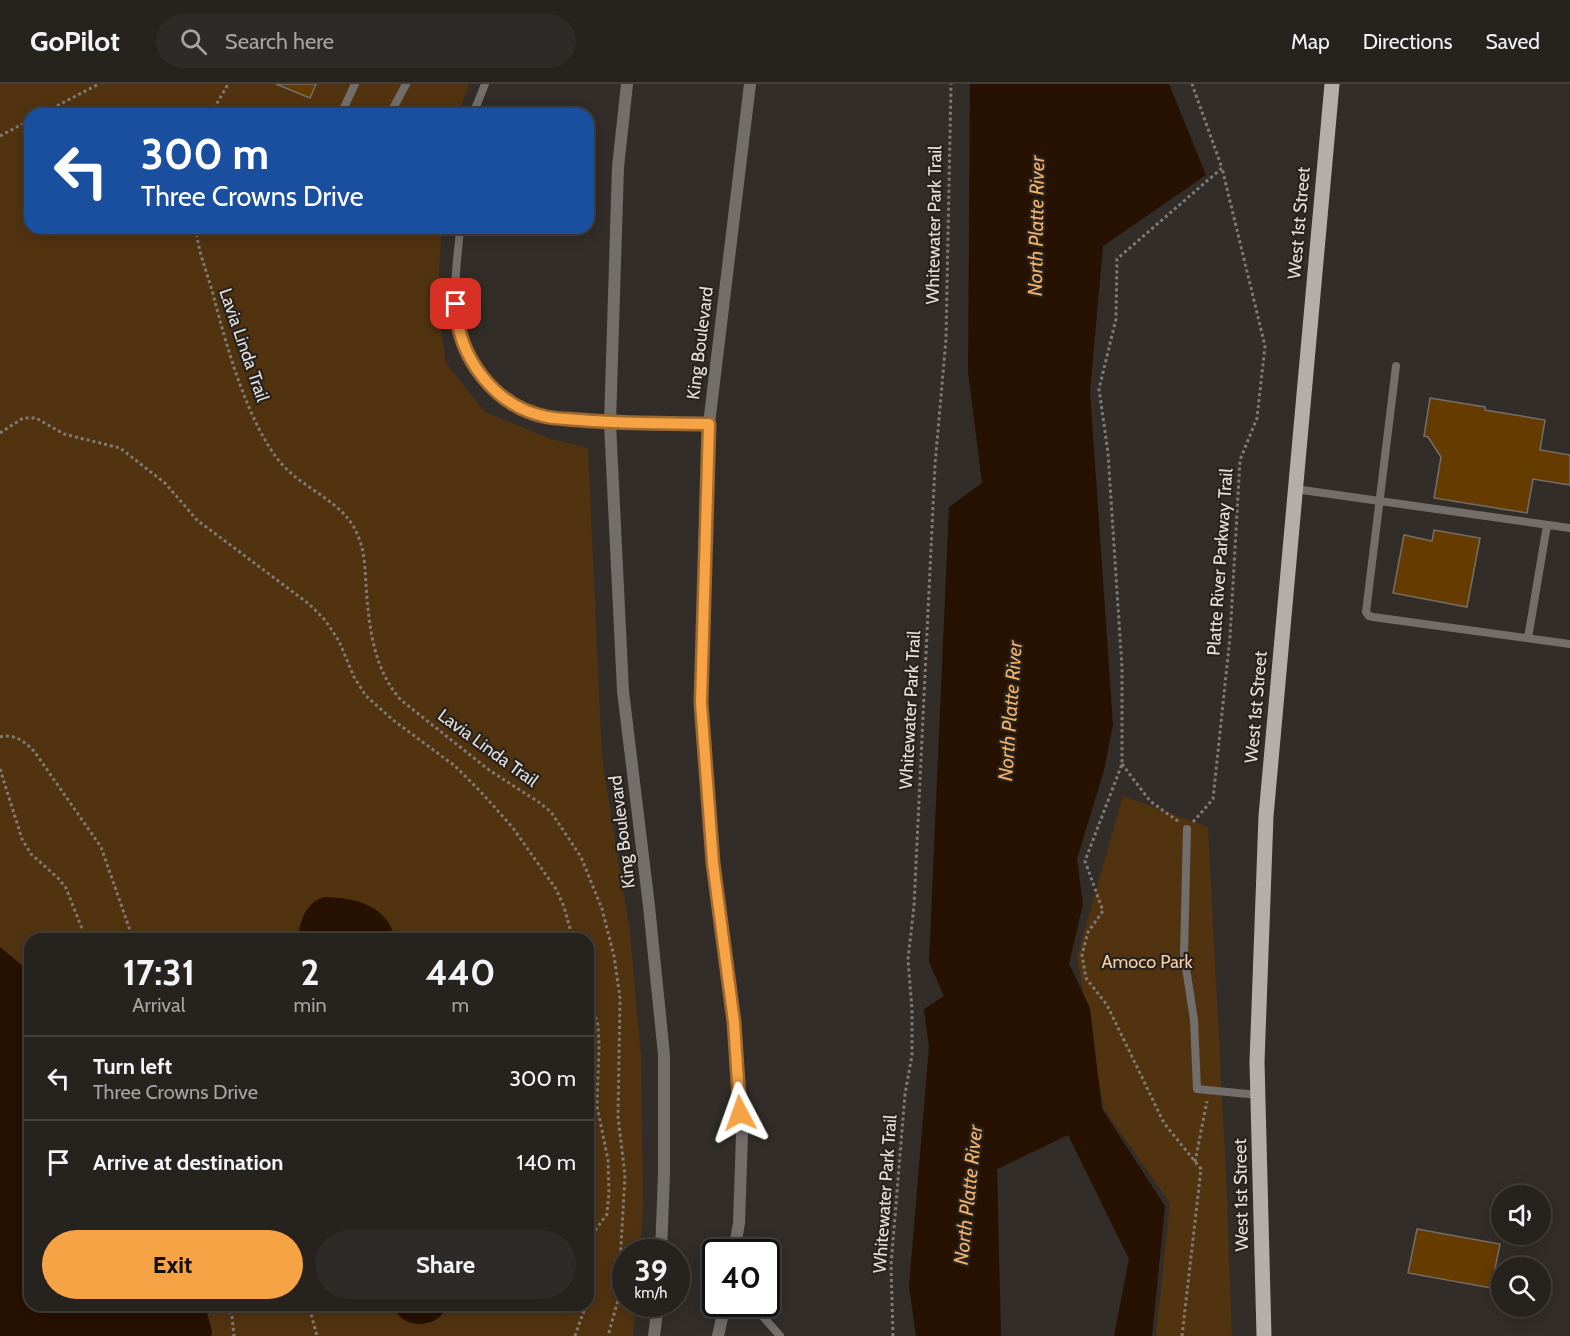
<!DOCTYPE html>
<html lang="en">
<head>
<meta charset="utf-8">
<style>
	:root { --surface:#26221e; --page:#2e2a27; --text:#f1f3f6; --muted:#a4a4a4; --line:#423f3c; --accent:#f5a345 }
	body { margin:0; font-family:Cabin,sans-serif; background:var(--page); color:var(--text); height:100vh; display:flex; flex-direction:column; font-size:22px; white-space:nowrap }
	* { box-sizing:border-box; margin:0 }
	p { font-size:20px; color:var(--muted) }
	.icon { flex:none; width:33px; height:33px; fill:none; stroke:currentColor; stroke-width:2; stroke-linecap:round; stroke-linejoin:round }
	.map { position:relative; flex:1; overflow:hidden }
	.panel { position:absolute; left:24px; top:849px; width:570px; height:378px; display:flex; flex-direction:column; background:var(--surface); border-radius:18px; box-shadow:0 3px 15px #0003,0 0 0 2px var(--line) }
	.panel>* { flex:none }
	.top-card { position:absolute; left:24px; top:24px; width:570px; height:126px; border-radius:18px; box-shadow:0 3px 15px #0003,0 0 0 2px var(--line); background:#1a4fa0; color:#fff; overflow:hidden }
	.tools { position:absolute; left:1491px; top:1101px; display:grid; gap:12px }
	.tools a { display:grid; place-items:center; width:60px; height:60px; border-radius:50%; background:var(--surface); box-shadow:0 3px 15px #0003,0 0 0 2px var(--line); font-size:30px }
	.speed { position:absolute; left:612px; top:1155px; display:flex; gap:12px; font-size:30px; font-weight:700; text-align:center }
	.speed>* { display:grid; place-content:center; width:78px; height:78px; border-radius:50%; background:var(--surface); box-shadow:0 3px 15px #0003,0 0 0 2px var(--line); line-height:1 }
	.speed small { font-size:15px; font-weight:400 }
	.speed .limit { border:3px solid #111; border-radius:9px; background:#fff; color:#111 }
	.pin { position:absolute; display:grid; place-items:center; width:51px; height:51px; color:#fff; margin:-26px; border-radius:12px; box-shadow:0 3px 9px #0006 }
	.me { position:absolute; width:66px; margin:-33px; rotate:356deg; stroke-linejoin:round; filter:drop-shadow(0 0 4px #0008) }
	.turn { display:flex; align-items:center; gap:21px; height:126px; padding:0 18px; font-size:27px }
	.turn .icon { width:78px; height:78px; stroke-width:2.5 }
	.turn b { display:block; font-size:42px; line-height:51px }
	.eta { display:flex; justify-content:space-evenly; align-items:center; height:102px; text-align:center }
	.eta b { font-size:36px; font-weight:700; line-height:42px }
	.cta { display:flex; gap:12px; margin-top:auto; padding:12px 18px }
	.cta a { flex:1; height:69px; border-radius:36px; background:var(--accent); color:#111; font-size:24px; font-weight:700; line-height:69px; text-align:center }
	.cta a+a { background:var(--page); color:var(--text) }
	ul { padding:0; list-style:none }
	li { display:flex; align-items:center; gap:18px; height:84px; padding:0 18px; border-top:2px solid var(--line) }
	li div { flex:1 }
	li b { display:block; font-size:22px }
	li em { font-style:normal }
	header { display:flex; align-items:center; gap:36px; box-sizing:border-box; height:84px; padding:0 30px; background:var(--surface); border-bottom:2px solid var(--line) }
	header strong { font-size:28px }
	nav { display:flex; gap:33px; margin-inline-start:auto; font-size:21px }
	.search { width:420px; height:54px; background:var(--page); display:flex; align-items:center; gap:15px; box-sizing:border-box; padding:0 21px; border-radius:33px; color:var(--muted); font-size:22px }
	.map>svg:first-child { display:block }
</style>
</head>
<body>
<header>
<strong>GoPilot</strong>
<div class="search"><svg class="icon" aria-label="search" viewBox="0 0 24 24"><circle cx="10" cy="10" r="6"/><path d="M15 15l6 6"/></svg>Search here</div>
<nav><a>Map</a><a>Directions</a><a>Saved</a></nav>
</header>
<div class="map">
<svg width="1570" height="1252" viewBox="0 0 1570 1252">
	<rect width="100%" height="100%" fill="#322d28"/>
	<!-- green -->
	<path fill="#513310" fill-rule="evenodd" d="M 0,0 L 469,0 L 459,30 L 30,30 L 30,144 L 442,144 L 437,219 L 446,279 L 485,328 L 551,355 L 588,364 L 602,674 L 630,849 L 641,972 L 643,1121 L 640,1168 L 626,1168 L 626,1220 L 636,1220 L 633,1252 L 0,1252 ZM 30,855 L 588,855 L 588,1221 L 30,1221 Z
		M 1123,712 L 1208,743 L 1226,1091 L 1232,1252 L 1156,1252 L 1170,1119 L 1104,1025 L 1077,873 Z"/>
	<!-- water -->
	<path fill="#271100" d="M 970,0 L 1169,0 L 1206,91 L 1103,162 L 1090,307 L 1113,641 L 1104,686 L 1077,775 L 1083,820 L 1069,880 L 1090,924 L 1102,1025 L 1165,1122 L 1152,1252 L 1114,1252 L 1129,1175 L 1068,1051 L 997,1085 L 1001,1252 L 916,1252 L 909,1202 L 929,963 L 924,925 L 944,912 L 929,878 L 949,423 L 982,399 L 968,288 Z
		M 325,813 C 355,814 388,821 395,855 L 298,855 C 300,836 306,818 325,813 Z
		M 0,863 L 30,888 L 30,1221 L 205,1221 L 212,1247 L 211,1252 L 0,1252 Z
		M 387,1221 L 447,1221 C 443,1237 421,1245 406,1237 C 398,1233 395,1224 387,1221 Z"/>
	<!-- building -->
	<path fill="#663b00" stroke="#746e68" stroke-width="1.5" d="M 276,0 L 316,0 L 310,14 Z
		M 1430,314 L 1485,323 L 1485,326 L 1545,336 L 1540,366 L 1570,371 L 1570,401 L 1533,395 L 1527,429 L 1434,414 L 1441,373 L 1428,353 L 1424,352 Z
		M 1434,446 L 1480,454 L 1467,523 L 1393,509 L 1404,451 L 1432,457 Z
		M 1417,1145 L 1500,1160 L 1491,1204 L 1408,1189 Z"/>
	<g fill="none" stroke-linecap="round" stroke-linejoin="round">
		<!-- path -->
		<path stroke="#7e7a75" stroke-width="3" stroke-dasharray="3 3" stroke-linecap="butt" d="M 41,30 L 99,0
			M 211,30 L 228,0
			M 0,52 L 30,36
			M 196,144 C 198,169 208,190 214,214 C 227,264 248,339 280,378 C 304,407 344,416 358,452 C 365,468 365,485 366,501 C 369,542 373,585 401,616 L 489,686 L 540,719 L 551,728 L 581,773 L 602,825 L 614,872 L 620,914 L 618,1033 L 625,1091 L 618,1216 L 608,1252
			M 0,349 L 23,334 L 36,334 L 64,350 L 120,364 L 165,399 L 197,436 L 309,520 L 325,536 L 339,557 L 354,593 L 366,612 L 393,636 L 455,682 L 481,708 L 513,744 L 556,805 L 564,823 L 573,855
			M 0,653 C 14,649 25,658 34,667 L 101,763 L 133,855
			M 1122,680 L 1150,717 L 1179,738
			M 0,685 L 22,755 L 31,770 L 58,794 L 66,804 L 86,855
			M 1193,738 L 1213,715 L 1230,553 L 1240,376 L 1257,334 L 1265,262 L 1222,84
			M 588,910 L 598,941 L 599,963 L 597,1022 L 608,1076 L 609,1108 L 607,1130 L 594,1148 L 589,1161 L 588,1207
			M 1195,1078 L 1207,1017
			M 227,1221 L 232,1233 L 234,1252
			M 304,1221 L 311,1230 L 317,1252
			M 575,1252 L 586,1221
			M 893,1252 L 891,1181 L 905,1010 L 912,971 L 912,926 L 908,875 L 914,822 L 935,381 L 946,255 L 951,0
			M 1182,1252 L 1201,1085 L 1164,1039 L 1107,921 L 1086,894 L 1082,871 L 1088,848 L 1103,827 L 1085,777 L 1122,680 L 1122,584 L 1108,369 L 1099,305 L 1116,235 L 1117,175 L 1222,84 L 1192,0"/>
		<!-- service -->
		<path stroke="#716e6c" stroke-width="8" d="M 341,30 L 355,0
			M 390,30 L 406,0
			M 473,30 L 485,0
			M 460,144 C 458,173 452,206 457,236 C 463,275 492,315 531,328 C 547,334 563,335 580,336 C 623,340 666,339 709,340
			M 1396,282 L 1366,528 L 1369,532 L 1373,533 L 1570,560
			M 1295,405 L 1570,444
			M 1528,554 L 1547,441
			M 1187,745 L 1184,871 L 1194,936 L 1197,1005 L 1258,1011
			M 752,1220 L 780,1252"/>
		<!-- tertiary -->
		<path stroke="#716e6c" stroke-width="12" d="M 627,0 L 618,83 L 610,339 L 623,607 L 649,822 L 664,971 L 664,1090 L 661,1168
			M 734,1168 L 739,1139 L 742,1051 L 734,938 L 713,779 L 701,619 L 709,340 L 750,0
			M 654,1252 L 658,1220
			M 718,1252 L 725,1220"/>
		<!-- primary -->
		<path stroke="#b4aea9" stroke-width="15" d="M 1264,1252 L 1257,978 L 1266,732 L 1332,0"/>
	</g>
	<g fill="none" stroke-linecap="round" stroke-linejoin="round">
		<!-- route casing -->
		<g stroke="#9f6a2d" stroke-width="15">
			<path id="route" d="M 456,220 C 457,273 495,323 547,333 C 558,335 569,335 580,336 C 623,340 665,339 709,340 L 701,619 L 713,779 L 734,938 L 740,1029"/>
		</g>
		<!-- route -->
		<use href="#route" stroke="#f5a345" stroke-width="10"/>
	</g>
	<g text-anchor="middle" stroke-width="4.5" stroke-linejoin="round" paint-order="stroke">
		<!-- street labels -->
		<g font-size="18" fill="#e4e1dd" stroke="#28231e">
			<text transform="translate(1299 139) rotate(-85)" y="6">West 1st Street</text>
			<text transform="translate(934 141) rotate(-89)" y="6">Whitewater Park Trail</text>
			<text transform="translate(700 259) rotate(-83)" y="6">King Boulevard</text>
			<text transform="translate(244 261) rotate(71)" y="6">Lavia Linda Trail</text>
			<text transform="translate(1220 478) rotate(-86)" y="6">Platte River Parkway Trail</text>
			<text transform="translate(1256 623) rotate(-85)" y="6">West 1st Street</text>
			<text transform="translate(910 626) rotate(-87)" y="6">Whitewater Park Trail</text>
			<text transform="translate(488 664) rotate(36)" y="6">Lavia Linda Trail</text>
			<text transform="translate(622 748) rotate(-97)" y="6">King Boulevard</text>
			<text transform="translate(885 1110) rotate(-86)" y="6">Whitewater Park Trail</text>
			<text transform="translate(1241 1111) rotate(-91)" y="6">West 1st Street</text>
		</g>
		<!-- park labels -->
		<g font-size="18" fill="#f8cea5" stroke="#28231e">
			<text x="1147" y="884">Amoco Park</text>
		</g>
		<!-- water labels -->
		<g font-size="20" font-style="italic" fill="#f5b169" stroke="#28231e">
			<text transform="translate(1036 142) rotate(-89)" y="7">North Platte River</text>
			<text transform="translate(1010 627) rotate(-86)" y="7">North Platte River</text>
			<text transform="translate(968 1111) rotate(-84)" y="7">North Platte River</text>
		</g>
	</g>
</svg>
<div class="tools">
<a><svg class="icon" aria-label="sound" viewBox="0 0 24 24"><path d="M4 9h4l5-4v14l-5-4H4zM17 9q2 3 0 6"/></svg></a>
<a><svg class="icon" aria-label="search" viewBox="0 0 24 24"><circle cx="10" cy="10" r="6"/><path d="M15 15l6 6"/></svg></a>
</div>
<div class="speed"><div>39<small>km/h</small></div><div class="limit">40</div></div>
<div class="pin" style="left:456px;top:220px;background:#d93025"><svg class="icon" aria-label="arrive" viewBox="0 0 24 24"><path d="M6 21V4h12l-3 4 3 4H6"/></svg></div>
<svg class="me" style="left:740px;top:1029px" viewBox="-20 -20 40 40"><path d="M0-17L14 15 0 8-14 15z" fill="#f5a345" stroke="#fff" stroke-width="4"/></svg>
<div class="top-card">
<div class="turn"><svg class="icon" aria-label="left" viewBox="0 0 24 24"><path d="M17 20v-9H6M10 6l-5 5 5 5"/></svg><div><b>300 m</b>Three Crowns Drive</div></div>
</div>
<section class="panel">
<div class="eta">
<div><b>17:31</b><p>Arrival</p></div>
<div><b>2</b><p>min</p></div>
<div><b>440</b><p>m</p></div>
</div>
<ul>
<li><svg class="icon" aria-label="left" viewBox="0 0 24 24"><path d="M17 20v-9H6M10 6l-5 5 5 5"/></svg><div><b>Turn left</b><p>Three Crowns Drive</p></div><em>300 m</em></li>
<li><svg class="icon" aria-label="arrive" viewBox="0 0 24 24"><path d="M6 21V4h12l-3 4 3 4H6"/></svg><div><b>Arrive at destination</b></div><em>140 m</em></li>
</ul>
<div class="cta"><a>Exit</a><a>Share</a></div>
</section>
</div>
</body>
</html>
